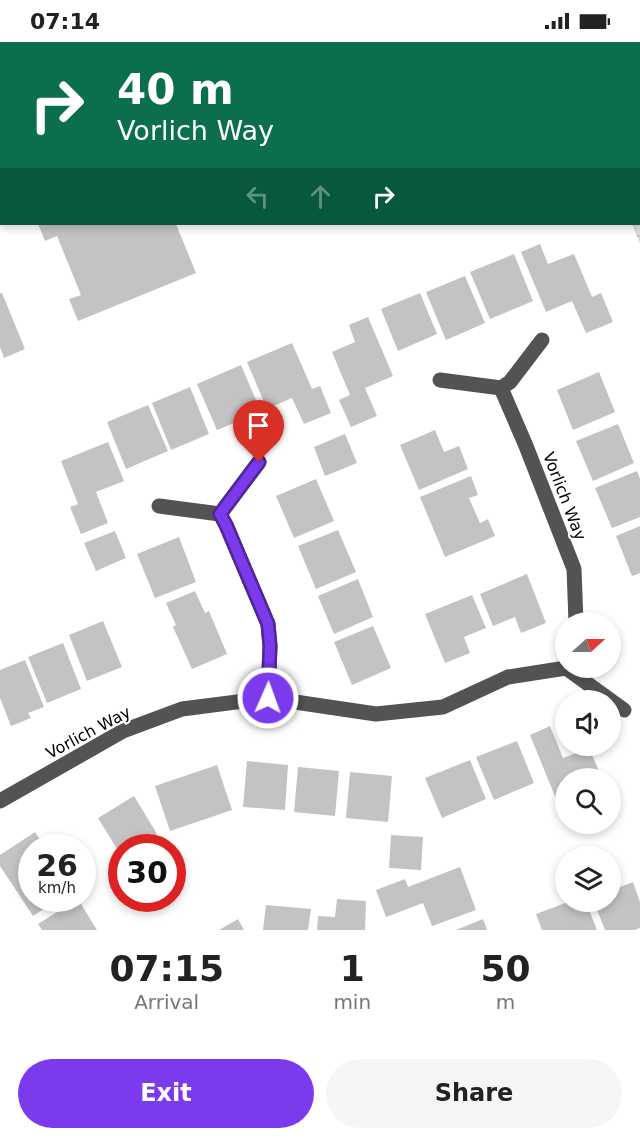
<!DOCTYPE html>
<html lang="en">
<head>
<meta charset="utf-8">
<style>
	:root { --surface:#fff; --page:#f6f6f6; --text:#222; --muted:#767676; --accent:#7c3aed }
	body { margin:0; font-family:"DejaVu Sans",sans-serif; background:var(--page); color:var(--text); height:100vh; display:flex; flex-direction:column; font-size:22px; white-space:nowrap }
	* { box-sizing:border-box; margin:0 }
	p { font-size:20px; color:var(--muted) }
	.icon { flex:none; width:33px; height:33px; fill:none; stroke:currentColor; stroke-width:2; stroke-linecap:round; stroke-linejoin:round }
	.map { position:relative; height:888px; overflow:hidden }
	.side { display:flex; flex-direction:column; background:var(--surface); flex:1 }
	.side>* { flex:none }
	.hud { position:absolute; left:0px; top:0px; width:640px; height:183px; box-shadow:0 3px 9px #0003; background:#0b6e4f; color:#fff; overflow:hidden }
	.needle { width:39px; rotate:69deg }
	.fabs { position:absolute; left:555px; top:570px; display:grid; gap:12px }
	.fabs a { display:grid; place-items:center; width:66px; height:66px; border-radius:50%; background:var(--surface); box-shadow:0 3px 9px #0003; font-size:30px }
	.speed { position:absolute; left:18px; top:792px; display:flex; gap:12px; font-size:30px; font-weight:700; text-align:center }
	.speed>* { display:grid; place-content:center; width:78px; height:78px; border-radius:50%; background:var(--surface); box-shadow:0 3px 9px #0003; line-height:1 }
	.speed small { font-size:15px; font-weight:400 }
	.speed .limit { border:9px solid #d22; background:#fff; color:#111 }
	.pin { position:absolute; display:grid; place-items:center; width:51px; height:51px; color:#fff; margin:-62px -26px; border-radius:50% 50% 50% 0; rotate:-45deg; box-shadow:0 0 6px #0007 }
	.pin .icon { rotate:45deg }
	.me { position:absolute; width:66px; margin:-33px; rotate:2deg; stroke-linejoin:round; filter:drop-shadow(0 0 4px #0008) }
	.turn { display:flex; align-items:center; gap:21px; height:126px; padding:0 18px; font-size:27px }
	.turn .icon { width:78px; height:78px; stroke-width:2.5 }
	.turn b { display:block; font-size:42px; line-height:51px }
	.lanes { display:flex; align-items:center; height:57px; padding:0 18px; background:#0003; justify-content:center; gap:30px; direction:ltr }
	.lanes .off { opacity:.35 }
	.eta { display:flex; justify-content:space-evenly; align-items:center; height:102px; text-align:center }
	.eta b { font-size:36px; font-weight:800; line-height:42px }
	.primary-button { display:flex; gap:12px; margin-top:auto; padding:12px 18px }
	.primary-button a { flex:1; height:69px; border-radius:36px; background:var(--accent); color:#fff; font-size:24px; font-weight:800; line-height:69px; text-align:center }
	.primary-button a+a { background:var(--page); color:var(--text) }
	.status { display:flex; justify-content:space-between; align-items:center; height:42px; padding:0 30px; background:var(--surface); direction:ltr }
	.status svg { height:16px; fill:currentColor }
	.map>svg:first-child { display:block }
</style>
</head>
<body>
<div class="status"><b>07:14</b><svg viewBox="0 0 49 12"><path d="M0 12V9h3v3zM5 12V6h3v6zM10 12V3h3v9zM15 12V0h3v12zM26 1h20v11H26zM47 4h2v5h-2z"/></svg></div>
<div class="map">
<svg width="640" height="888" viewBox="0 0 640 888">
	<defs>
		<pattern id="forest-crowns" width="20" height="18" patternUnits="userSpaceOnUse" patternTransform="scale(1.5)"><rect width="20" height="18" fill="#dadada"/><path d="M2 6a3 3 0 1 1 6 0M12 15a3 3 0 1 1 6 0" fill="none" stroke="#b9b9b9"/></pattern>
	</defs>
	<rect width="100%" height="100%" fill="#fff"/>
	<!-- forest -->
	<path fill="url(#forest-crowns)" d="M 604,0 L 640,0 L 640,202 L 632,182 L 639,182 L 639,2 Z"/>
	<!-- building -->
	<path fill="#c3c3c3" d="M 38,182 L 176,182 L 196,231 L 78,279 L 69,257 L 81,253 L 57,194 L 45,199 Z
		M 540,202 L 548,222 L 574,212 L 592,255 L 601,251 L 613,280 L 586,291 L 572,259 L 546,270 L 521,210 Z
		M 514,212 L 533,259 L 490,277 L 470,230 Z
		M 465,234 L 485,281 L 446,298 L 426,250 Z
		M 0,251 L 2,251 L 25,307 L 4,316 L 0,305 Z
		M 420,251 L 437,292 L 398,309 L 381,267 Z
		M 368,275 L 393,334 L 365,346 L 377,374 L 351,385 L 339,358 L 350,353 L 332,310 L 355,300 L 349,283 Z
		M 292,301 L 312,347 L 320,344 L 331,371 L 304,382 L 292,356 L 267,367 L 247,320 Z
		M 241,323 L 261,370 L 217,388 L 197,342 Z
		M 599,330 L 615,370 L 573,388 L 557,348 Z
		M 190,345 L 209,392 L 171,408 L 152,361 Z
		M 148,363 L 168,409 L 126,427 L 107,380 Z
		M 618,382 L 634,421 L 593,439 L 576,399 Z
		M 435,388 L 444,410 L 459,404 L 468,427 L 419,448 L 400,403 Z
		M 345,392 L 357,421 L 325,434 L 314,405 Z
		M 108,400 L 124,439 L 96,450 L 108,481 L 81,492 L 70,465 L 78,462 L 61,419 Z
		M 637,429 L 640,437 L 640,475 L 612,486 L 595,446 Z
		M 471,434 L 478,453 L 469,456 L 480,481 L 488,477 L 495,494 L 445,515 L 420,455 Z
		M 316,437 L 334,479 L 294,496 L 276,454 Z
		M 640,484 L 640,531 L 632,534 L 616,494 Z
		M 338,488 L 356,530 L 316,547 L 298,504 Z
		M 115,489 L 126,516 L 96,529 L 84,501 Z
		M 179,495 L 196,540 L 155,556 L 137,512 Z
		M 527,532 L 546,581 L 521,591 L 515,575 L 493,584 L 480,552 Z
		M 358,537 L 373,575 L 334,592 L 318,554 Z
		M 195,549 L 205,571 L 209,569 L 227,612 L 192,627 L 173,585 L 176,583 L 166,561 Z
		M 472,553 L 486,586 L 464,595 L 470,611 L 445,621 L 425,572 Z
		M 103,579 L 122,625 L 87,639 L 69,593 Z
		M 373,584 L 391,626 L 352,643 L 334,600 Z
		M 63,601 L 81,647 L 47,661 L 28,615 Z
		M 25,618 L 44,665 L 28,671 L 31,676 L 11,684 L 0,656 L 0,628 Z
		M 550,684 L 563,716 L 589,706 L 602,736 L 566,736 L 566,762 L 559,764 L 530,693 Z
		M 517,699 L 534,741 L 494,758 L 476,715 Z
		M 470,718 L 486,757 L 442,776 L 425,736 Z
		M 247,719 L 288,723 L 285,768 L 243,765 Z
		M 217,723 L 232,768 L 170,789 L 155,744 Z
		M 298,725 L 339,729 L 335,774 L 294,770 Z
		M 350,730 L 392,734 L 388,780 L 346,776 Z
		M 134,754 L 157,792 L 135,806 L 122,806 L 122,815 L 98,776 Z
		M 35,790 L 45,806 L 32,806 L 32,856 L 60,856 L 33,874 L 0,824 L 0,813 Z
		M 391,793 L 423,795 L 421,828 L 389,826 Z
		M 460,825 L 476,868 L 432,884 L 423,861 L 386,875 L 376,848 L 405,837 L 408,845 Z
		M 633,840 L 640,860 L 640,886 L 634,888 L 605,888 L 594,860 L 610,860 L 610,849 Z
		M 78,857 L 97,888 L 42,888 L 38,882 Z
		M 337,857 L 366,859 L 365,888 L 317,888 L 318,874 L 335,875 Z
		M 568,860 L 586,860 L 597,888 L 542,888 L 536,872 Z
		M 266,863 L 311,867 L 308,888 L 263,888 Z
		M 238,877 L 244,888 L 219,888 Z
		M 483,877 L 487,888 L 456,888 Z"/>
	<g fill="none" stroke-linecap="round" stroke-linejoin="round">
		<!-- minor -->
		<path stroke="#535353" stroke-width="15" d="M 529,0 L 530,2
			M 542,298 L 510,340 L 501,346 L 526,404 L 574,527 L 576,580
			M 440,338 L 501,346
			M 159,464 L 220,472 L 226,483 L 268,582 L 270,604 L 268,656
			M 220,472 L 259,420
			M 566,626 L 624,668
			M 0,759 L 123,689 L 182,667 L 268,656 L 376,672 L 443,665 L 508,635 L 566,626"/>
	</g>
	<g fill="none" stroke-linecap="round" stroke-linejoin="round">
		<!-- route casing -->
		<g stroke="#51269a" stroke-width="15">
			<path id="route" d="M 259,420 L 220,472 L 226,483 L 268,582 L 270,604 L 268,656"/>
		</g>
		<!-- route -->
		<use href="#route" stroke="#7c3aed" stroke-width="10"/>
	</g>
	<g text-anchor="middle" stroke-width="4.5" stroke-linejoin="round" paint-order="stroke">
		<!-- street labels -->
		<g font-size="16" fill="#000" stroke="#fff">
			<text transform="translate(565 454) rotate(69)" y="6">Vorlich Way</text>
			<text transform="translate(88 690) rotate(-28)" y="6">Vorlich Way</text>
		</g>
	</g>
</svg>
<div class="fabs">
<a><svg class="needle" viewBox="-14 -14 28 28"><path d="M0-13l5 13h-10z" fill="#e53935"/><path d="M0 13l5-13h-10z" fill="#767676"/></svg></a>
<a><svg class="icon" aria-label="sound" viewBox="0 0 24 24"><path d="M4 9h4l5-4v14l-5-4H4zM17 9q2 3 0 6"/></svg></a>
<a><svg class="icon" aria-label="search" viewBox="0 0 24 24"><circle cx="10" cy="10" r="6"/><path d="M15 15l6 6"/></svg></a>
<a><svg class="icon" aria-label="layers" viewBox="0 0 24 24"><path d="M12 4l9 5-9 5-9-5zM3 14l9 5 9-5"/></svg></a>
</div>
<div class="speed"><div>26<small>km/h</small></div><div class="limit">30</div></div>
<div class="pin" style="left:259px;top:420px;background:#d93025"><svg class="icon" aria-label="arrive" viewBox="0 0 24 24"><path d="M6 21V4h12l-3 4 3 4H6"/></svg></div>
<svg class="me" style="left:268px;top:656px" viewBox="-20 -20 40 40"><circle r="17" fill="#7c3aed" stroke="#fff" stroke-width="3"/><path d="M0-11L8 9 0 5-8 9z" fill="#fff"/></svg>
<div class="hud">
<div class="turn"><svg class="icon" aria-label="right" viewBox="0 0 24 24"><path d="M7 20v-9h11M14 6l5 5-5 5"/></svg><div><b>40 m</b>Vorlich Way</div></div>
<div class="lanes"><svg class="icon off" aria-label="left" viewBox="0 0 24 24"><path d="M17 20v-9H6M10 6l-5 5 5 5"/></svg><svg class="icon off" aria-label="ahead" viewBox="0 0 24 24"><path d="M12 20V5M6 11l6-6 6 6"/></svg><svg class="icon" aria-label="right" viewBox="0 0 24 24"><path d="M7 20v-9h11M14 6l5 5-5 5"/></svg></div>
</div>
</div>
<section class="side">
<div class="eta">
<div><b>07:15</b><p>Arrival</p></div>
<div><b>1</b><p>min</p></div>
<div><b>50</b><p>m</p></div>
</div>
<div class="primary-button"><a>Exit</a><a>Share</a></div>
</section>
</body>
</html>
